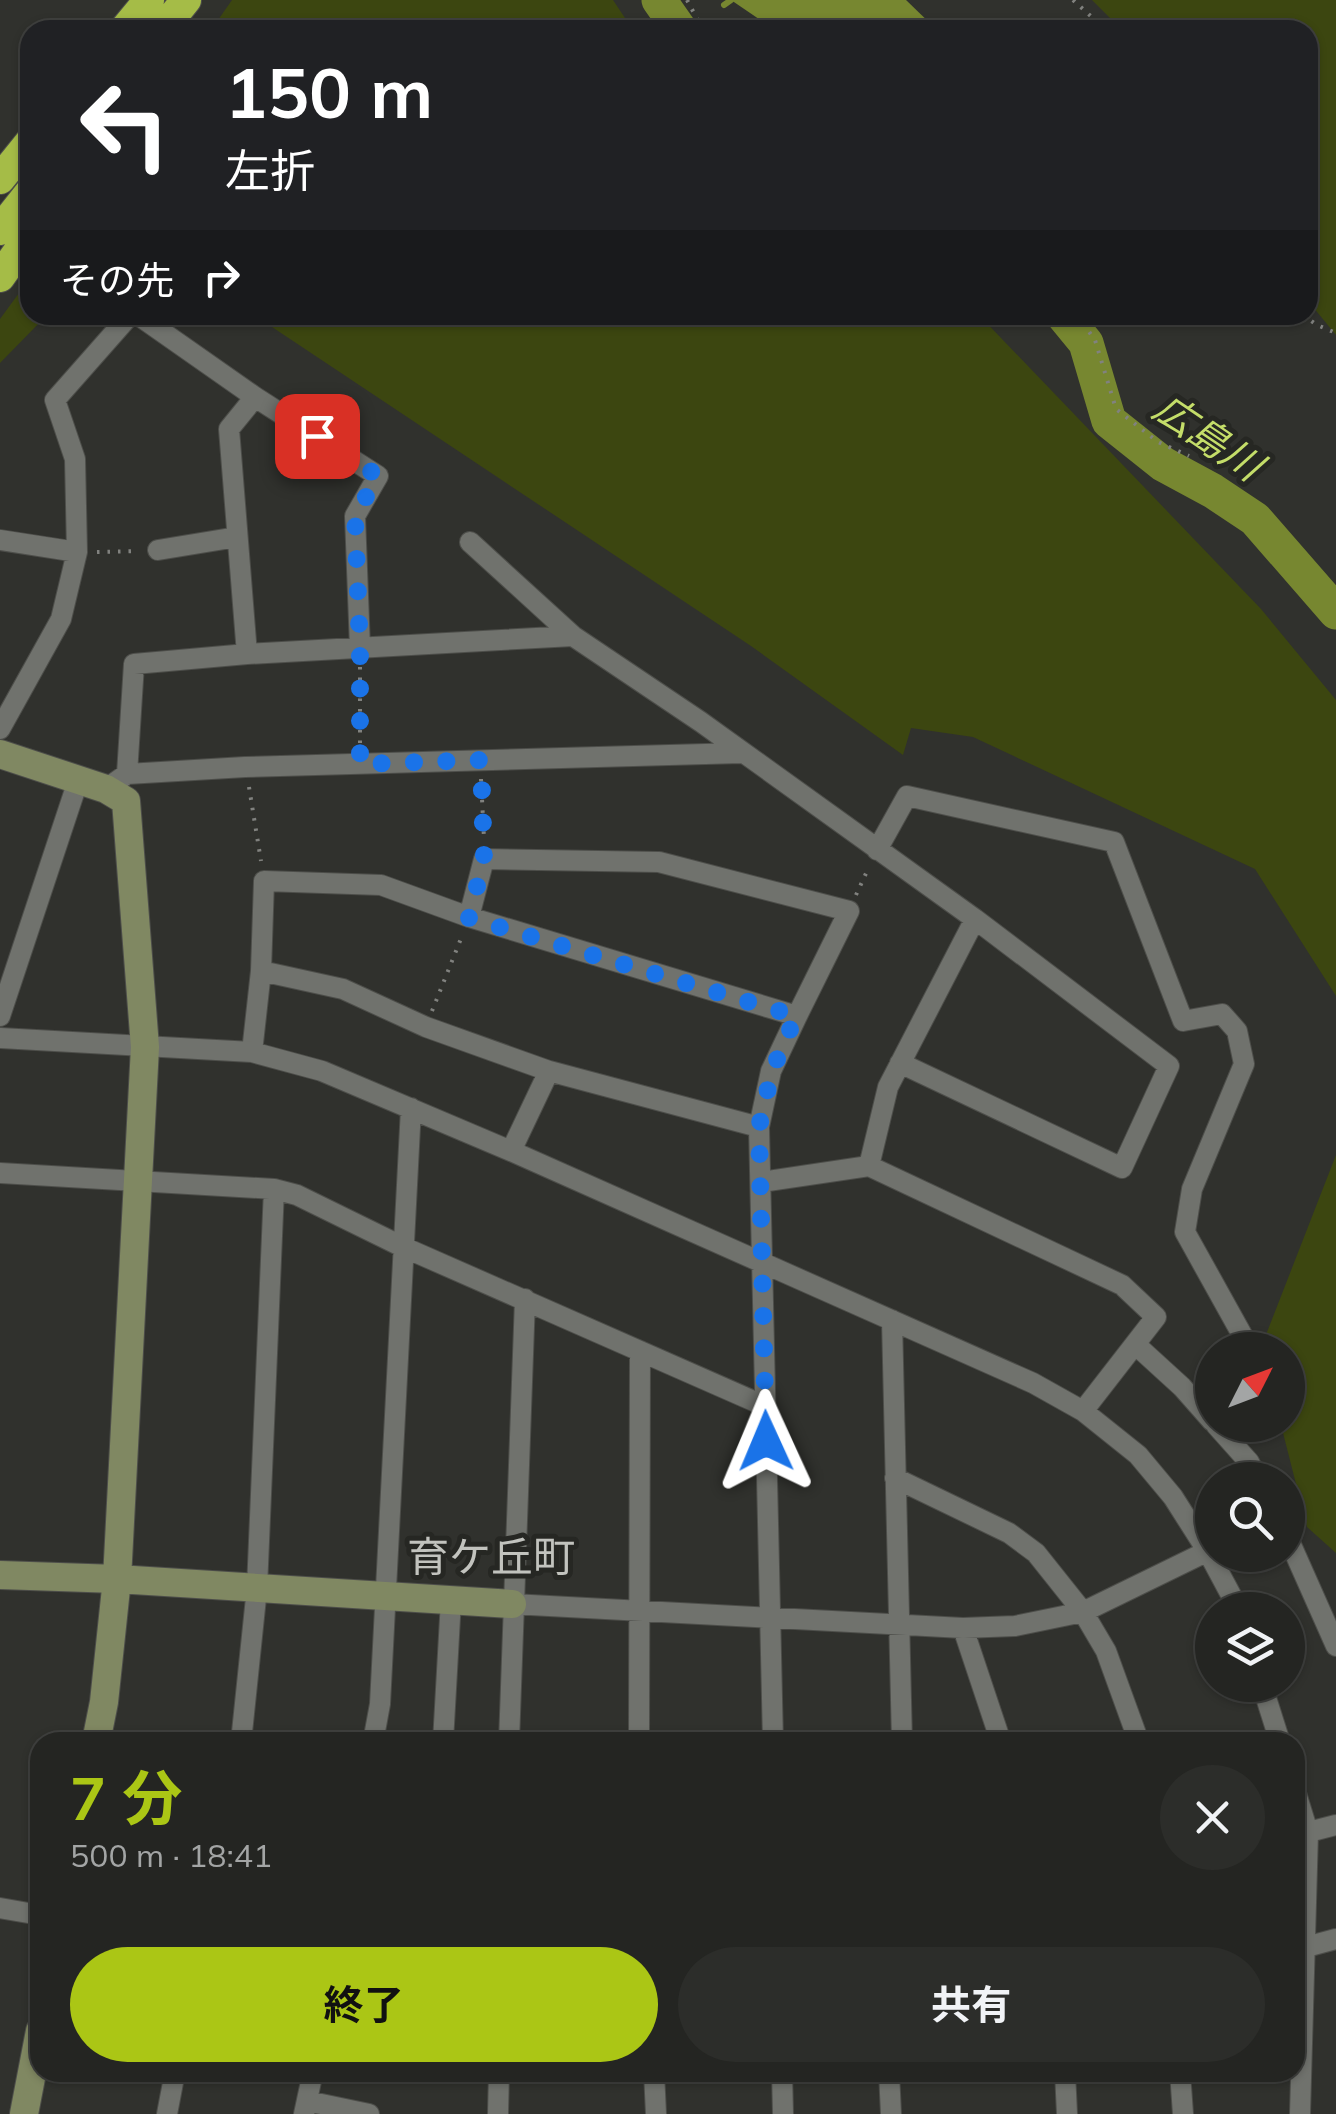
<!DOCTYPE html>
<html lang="ja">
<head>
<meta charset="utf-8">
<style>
	:root { --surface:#242522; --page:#2c2d2a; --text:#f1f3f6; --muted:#a3a5a5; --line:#414240; --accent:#abc615 }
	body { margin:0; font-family:Mulish,"Noto Sans JP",sans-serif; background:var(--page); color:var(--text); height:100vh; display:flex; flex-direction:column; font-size:38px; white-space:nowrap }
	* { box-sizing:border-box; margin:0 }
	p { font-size:32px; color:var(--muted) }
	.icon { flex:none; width:55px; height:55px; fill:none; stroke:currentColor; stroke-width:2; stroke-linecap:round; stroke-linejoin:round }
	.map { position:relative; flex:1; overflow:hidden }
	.drawer { position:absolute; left:30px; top:1732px; width:1275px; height:350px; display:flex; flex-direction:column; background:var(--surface); border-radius:30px; box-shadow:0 2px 8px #0004,0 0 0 2px var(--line) }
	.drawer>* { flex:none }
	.guide { position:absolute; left:20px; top:20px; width:1298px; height:305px; border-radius:30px; box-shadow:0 2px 8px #0004,0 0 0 2px var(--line); background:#202124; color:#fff; overflow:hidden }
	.needle { width:65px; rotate:48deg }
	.fabs { position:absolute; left:1195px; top:1332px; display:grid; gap:20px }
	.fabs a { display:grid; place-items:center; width:110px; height:110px; border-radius:50%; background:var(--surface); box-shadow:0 2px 8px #0004,0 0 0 2px var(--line); font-size:50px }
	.pin { position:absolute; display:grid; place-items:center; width:85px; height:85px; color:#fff; margin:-42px; border-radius:20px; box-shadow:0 5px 15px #0006 }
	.me { position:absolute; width:110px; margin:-55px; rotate:359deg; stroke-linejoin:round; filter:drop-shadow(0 0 8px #0008) }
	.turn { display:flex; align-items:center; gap:35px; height:210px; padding:0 40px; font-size:45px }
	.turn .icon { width:130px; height:130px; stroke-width:2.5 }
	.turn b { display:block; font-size:70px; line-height:85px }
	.then { display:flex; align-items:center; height:95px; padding:0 40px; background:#0003; gap:20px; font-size:38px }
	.round { display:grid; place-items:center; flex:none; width:105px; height:105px; border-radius:52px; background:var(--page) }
	.head { display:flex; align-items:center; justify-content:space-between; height:170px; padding:0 40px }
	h1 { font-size:60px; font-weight:700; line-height:75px; color:var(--accent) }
	.cta { display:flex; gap:20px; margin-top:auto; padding:20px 40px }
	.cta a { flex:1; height:115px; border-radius:60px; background:var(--accent); color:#111; font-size:40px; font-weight:700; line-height:115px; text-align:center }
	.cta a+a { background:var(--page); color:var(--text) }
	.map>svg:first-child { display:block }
</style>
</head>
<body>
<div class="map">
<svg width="1336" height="2114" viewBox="0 0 1336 2114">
	<rect width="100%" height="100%" fill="#30312d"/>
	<!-- green -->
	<path fill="#3c4610" d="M 232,0 L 613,0 L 633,30 L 211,30 Z
		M 1092,0 L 1336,0 L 1336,335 L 1308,301 L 1308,30 L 1122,30 Z
		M 30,278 L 30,315 L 47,315 L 0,363 L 0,319 Z
		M 254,315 L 979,315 L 1261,609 L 1336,700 L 1336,996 L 1255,869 L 973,737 L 911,728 L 903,755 L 751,646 Z
		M 1336,1155 L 1336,1553 L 1307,1527 L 1281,1425 L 1288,1425 L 1288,1350 L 1263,1350 L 1262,1345 Z"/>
	<!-- water -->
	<path fill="#778730" d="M 731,0 L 906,0 L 937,30 L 775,30 Z"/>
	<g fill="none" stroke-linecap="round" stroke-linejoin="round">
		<!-- stream -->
		<path stroke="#778730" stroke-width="6" d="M 724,5 L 731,0"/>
		<!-- river -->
		<path stroke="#778730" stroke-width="35" d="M 659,0 L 680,30
			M 1063,315 L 1086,343 L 1109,421 L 1163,464 L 1213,491 L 1255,519 L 1336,612"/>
		<!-- street casing -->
		<g stroke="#4d4e4a" stroke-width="22">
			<path id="street" d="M 138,315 L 255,397 L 378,476 L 355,516 L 360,648
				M 0,540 L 77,552
				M 470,542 L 573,636 L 701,722 L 975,919 L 1169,1066 L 1122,1168 L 900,1063
				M 158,550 L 237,537
				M 247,654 L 229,429 L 255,397
				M 0,729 L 61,619 L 77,552 L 75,459 L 55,400 L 130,315
				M 127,774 L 134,664 L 247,654 L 573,636
				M 106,789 L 127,774 L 245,767 L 741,753
				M 877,850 L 907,796 L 1114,842 L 1183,1021 L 1222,1014 L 1237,1031 L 1244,1064 L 1192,1189 L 1185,1232 L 1245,1340 L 1257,1350
				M 469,917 L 484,859 L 659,862 L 849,911 L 797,1016
				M 975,919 L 888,1087 L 869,1166 L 1122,1285 L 1156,1317 L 1083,1411
				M 261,971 L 264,881 L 381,885 L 469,917 L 797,1016 L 771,1071 L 759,1127 L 773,1742
				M 0,1016 L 78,781
				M 0,1038 L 252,1052 L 322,1071 L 511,1151 L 1033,1383 L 1083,1411 L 1138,1455 L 1173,1497 L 1208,1552 L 1239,1610
				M 252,1052 L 261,971 L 343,989 L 426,1027 L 549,1071 L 759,1127
				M 511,1151 L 549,1071
				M 0,1173 L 274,1189 L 297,1195 L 401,1246 L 765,1406
				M 761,1182 L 869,1166
				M 892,1320 L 902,1742
				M 1136,1345 L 1182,1387 L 1212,1421
				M 1288,1377 L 1289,1379
				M 1216,1425 L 1249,1462 L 1258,1480
				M 895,1478 L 1009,1533 L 1036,1553 L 1083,1612 L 1106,1651 L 1139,1742
				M 1288,1538 L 1336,1646
				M 512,1604 L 963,1628 L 1015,1626 L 1083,1612 L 1212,1549
				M 963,1628 L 1001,1742
				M 1262,1685 L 1280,1742
				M 241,1742 L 257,1588 L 274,1189
				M 373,1742 L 380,1704 L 411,1108
				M 443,1742 L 451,1600
				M 509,1742 L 525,1299
				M 639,1742 L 640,1351
				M 1295,1790 L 1308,1832 L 1300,2114
				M 1297,1835 L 1336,1825
				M 0,1908 L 40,1915
				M 1306,1947 L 1336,1939
				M 654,2072 L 656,2114
				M 782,2072 L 783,2114
				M 889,2072 L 891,2114
				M 1065,2072 L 1067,2114
				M 1180,2072 L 1183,2114
				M 307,2101 L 369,2114
				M 167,2114 L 175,2072
				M 304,2114 L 313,2072
				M 498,2114 L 499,2072"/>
		</g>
		<!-- secondary casing -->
		<g stroke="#4d4e4a" stroke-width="30">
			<path id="secondary" d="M 0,754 L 106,789 L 126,801 L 145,1047 L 117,1579 L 104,1702 L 96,1742
				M 0,1575 L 117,1579 L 512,1604
				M 24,2114 L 40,2031"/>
		</g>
		<!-- highway casing -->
		<g stroke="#4d4e4a" stroke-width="32">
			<path id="highway" d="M 124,30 L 149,0
				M 162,30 L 186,0
				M 0,179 L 30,142
				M 0,230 L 30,192
				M 0,277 L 30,235"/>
		</g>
		<!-- path -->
		<path stroke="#81827f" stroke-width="4" stroke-dasharray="2.5 8" stroke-linecap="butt" d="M 687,0 L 703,30
			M 1073,0 L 1106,30
			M 1077,315 L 1095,340 L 1116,409 L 1158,442 L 1189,456
			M 1303,315 L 1317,325 L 1336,333
			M 97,552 L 137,551
			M 360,743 L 360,667
			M 481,779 L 484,839
			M 249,787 L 261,861
			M 856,895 L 869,867
			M 432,1011 L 462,936"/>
		<!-- street -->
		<use href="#street" stroke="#70726d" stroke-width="20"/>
		<!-- secondary -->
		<use href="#secondary" stroke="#808862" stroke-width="28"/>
		<!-- highway -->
		<use href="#highway" stroke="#a5bc47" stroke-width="30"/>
	</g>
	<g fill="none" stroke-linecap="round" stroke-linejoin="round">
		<!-- route -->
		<path stroke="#1a73e8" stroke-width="18" stroke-dasharray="0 32.4" d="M 317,436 L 378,476 L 355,516 L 360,648 L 360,764 L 481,760 L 484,859 L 469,918 L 796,1016 L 772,1071 L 759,1127 L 766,1441"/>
	</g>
	<g text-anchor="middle" stroke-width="10" stroke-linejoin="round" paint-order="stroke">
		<!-- water labels -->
		<g font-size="40" font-style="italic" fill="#c4dd69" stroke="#262723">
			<text transform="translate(1208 437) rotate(34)" y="14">広島川</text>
		</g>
		<!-- quarter labels -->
		<g font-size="42" fill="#c2c3be" stroke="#262723">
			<text x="491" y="1572">育ケ丘町</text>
		</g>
	</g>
</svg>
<div class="fabs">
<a><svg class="needle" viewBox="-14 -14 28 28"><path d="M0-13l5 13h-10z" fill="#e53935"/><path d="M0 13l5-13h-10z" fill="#a3a5a5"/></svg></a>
<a><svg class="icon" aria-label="search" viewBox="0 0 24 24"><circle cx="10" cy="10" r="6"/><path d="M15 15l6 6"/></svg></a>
<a><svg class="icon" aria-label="layers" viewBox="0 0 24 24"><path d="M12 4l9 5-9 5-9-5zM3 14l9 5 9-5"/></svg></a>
</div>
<div class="pin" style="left:317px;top:436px;background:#d93025"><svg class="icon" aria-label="arrive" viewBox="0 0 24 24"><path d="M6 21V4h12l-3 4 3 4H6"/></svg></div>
<svg class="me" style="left:766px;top:1441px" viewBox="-20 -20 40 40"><path d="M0-17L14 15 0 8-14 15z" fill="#1a73e8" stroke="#fff" stroke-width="4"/></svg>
<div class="guide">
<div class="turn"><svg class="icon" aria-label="left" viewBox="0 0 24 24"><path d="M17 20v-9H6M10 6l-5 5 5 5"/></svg><div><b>150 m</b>左折</div></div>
<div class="then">その先<svg class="icon" aria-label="right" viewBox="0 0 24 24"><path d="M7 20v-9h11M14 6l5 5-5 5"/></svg></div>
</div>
<section class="drawer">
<div class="head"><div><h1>7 分</h1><p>500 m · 18:41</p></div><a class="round"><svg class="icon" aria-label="close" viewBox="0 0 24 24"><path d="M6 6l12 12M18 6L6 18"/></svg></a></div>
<div class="cta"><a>終了</a><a>共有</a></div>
</section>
</div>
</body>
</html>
